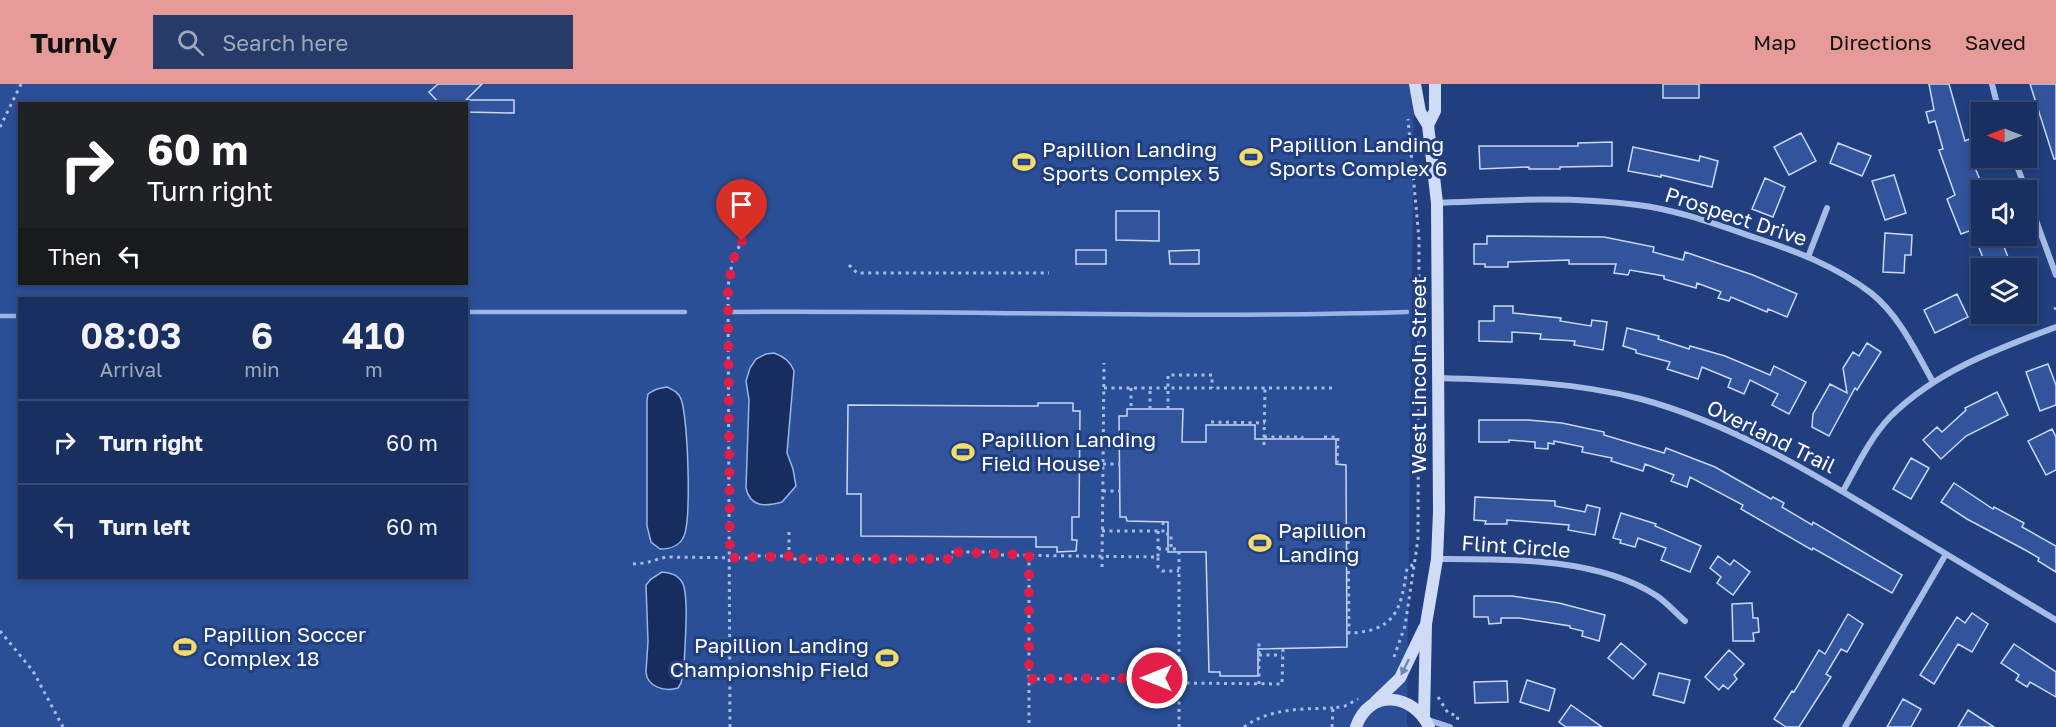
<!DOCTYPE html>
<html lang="en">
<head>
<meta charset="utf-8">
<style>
	:root { --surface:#192f5f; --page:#263b68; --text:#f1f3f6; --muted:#9fa9bd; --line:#374a74; --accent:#e69b98 }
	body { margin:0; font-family:"Golos Text",sans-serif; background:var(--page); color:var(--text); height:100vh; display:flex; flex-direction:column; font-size:22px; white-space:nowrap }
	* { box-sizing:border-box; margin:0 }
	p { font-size:20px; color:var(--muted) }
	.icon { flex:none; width:33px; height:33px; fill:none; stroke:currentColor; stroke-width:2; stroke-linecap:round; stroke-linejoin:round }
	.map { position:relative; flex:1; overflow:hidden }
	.details { position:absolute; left:18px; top:213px; width:450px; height:282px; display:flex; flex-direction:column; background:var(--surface); border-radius:0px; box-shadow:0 3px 9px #0003,0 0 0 2px var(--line) }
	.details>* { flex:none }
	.hud { position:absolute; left:18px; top:18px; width:450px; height:183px; border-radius:0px; box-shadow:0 3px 9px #0003,0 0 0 2px var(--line); background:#202124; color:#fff; overflow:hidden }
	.needle { width:39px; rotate:270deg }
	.buttons { position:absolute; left:1971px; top:18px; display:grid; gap:12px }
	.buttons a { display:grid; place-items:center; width:66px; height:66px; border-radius:0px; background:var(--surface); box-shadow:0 3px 9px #0003,0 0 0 2px var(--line); font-size:30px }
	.pin { position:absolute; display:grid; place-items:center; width:51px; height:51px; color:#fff; margin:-62px -26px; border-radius:50% 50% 50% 0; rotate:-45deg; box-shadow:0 0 6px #0007 }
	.pin .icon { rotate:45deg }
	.me { position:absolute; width:66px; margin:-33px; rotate:270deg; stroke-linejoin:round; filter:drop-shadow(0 0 4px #0008) }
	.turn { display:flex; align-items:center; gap:21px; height:126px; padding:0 30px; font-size:27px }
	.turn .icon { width:78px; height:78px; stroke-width:2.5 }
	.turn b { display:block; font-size:42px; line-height:51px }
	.then { display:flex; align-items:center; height:57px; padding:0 30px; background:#0003; gap:12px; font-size:22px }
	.eta { display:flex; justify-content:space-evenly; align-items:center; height:102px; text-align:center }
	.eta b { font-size:36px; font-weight:600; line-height:42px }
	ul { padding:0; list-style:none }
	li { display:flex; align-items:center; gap:18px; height:84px; padding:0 30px; border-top:2px solid var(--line) }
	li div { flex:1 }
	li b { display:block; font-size:22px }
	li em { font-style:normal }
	header { display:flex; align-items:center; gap:36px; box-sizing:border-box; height:84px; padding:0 30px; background:var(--accent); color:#111 }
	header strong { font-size:28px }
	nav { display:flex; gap:33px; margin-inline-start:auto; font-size:21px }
	.search { width:420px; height:54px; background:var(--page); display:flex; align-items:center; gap:15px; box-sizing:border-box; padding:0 21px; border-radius:0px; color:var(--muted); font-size:22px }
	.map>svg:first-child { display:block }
</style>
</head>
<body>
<header>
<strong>Turnly</strong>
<div class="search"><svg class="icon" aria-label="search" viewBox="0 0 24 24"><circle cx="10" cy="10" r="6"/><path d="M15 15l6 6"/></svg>Search here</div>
<nav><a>Map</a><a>Directions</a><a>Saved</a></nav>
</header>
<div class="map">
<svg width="2056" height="643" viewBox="0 0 2056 643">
	<rect width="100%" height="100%" fill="#213f7f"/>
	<!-- green -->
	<path fill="#2b4f97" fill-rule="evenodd" d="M 0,0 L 1414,0 L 1407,641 L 1409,643 L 0,643 ZM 20,20 L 466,20 L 466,200 L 20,200 ZM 20,214 L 466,214 L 466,494 L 20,494 Z"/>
	<!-- water -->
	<path fill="#172d5e" stroke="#9ab5e8" stroke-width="1.5" d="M 774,269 C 784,273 790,277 794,287 L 787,369 L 793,385 L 796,402 L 782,418 C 765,423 750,423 746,404 L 749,316 L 746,297 L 750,284 L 756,275 L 766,270 Z
		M 667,303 C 673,306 678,308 681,315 C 688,332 692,440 683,454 C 678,463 670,465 660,465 L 651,458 L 647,442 L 647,316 L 648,310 C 655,305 659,304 667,303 Z
		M 662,488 C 670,489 677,490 682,498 C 690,511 684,568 684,586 L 681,599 L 678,604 C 665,608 647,603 646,588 L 648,557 L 646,501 L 651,495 Z"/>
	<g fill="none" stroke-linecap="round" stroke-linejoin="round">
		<!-- stream -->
		<path stroke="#9ab5e8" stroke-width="4.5" d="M 466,228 L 685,228
			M 733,228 C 958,226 1182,235 1407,228
			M 0,232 L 20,232"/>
	</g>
	<!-- building -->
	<path fill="#31549c" stroke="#cad8f5" stroke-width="1.5" d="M 438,0 L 482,0 L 462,20 L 440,20 L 429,8 Z
		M 1663,0 L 1699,0 L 1699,14 L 1663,14 Z
		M 1929,0 L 1949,0 L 1965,57 L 1969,55 L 1978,79 L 1974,81 L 1984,106 L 1982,106 L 1982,152 L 2000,152 L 2012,184 L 1987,184 L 1972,146 L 1961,150 L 1947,115 L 1955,111 L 1939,66 L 1943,65 L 1935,37 L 1929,39 L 1926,28 L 1934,26 Z
		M 2030,0 L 2056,0 L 2056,75 L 2054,75 Z
		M 466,16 L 514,16 L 514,29 L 466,28 Z
		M 1801,49 L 1816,77 L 1789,91 L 1774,63 Z
		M 1612,58 L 1612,82 L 1560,83 L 1560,85 L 1529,85 L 1529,83 L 1480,85 L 1479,62 L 1578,62 L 1578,59 Z
		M 1838,59 L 1871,72 L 1862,92 L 1830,79 Z
		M 1633,63 L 1699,77 L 1700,72 L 1718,77 L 1712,103 L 1661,91 L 1661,93 L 1628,87 Z
		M 1894,91 L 1906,129 L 1885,136 L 1872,97 Z
		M 1765,94 L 1785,103 L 1773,133 L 1752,125 Z
		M 1116,127 L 1159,127 L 1159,157 L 1116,156 Z
		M 1885,149 L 1912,151 L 1911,171 L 1905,171 L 1904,189 L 1883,188 Z
		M 1487,152 L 1604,153 L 1654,163 L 1653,168 L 1683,176 L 1685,168 L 1753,191 L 1797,210 L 1787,233 L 1768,225 L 1767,228 L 1731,213 L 1729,217 L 1718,214 L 1721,208 L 1697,199 L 1696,204 L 1664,195 L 1664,192 L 1630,186 L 1628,191 L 1614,189 L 1616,180 L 1569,180 L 1569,176 L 1508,178 L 1508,183 L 1485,183 L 1485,180 L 1474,180 L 1474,160 L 1487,160 Z
		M 1076,166 L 1106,166 L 1106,180 L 1076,180 Z
		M 1199,166 L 1199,180 L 1170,180 L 1169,167 Z
		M 1957,210 L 1968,233 L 1935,249 L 1924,226 Z
		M 1494,222 L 1513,222 L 1513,229 L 1561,234 L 1560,237 L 1591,242 L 1592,236 L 1607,238 L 1603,266 L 1574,261 L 1575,257 L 1540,255 L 1541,250 L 1512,248 L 1512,258 L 1479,257 L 1479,237 L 1494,237 Z
		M 1627,244 L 1659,252 L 1658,255 L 1689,265 L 1690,262 L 1725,272 L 1770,291 L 1774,282 L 1806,298 L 1789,330 L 1772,321 L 1778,310 L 1750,296 L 1744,310 L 1728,303 L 1731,295 L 1702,283 L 1698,295 L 1667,285 L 1670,278 L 1636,269 L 1636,266 L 1623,262 Z
		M 1867,259 L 1881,268 L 1857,306 L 1855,304 L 1829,352 L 1812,343 L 1813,330 L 1830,300 L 1847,309 L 1843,284 L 1853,268 L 1859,272 Z
		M 2048,280 L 2056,301 L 2056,321 L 2040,327 L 2026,288 Z
		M 1997,308 L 2008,331 L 1966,352 L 1941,375 L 1923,356 L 1937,343 L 1942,348 L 1966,326 L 1965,324 Z
		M 1038,319 L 1073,319 L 1073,327 L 1080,327 L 1079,433 L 1072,433 L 1072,456 L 1077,456 L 1076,467 L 1057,468 L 1057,463 L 1036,463 L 1036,453 L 861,452 L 861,410 L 847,410 L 848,321 L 1038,322 Z
		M 1127,325 L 1183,325 L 1182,358 L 1206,358 L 1206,341 L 1255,341 L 1255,355 L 1336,355 L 1336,380 L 1346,381 L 1347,563 L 1258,565 L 1258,592 L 1220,592 L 1220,588 L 1209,588 L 1206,468 L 1168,468 L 1168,438 L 1127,437 L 1126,433 L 1120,433 L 1119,332 L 1127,332 Z
		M 1479,336 L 1528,336 L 1562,339 L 1604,348 L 1604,351 L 1664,369 L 1666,364 L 1715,383 L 1771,415 L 1773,413 L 1784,419 L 1782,423 L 1812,441 L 1813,438 L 1902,491 L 1892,509 L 1813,464 L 1812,466 L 1741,425 L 1743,421 L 1690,393 L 1687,403 L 1671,397 L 1674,391 L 1645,380 L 1643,387 L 1611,377 L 1612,374 L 1582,368 L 1583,363 L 1554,357 L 1554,360 L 1548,359 L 1548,365 L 1535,364 L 1535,358 L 1509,356 L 1509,358 L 1479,358 Z
		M 2052,345 L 2056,353 L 2056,386 L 2046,391 L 2028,357 Z
		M 1911,374 L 1929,384 L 1911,415 L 1893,405 Z
		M 1954,399 L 1993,425 L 1994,423 L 2024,439 L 2022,443 L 2056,462 L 2056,488 L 2038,477 L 2039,474 L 2027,467 L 1967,435 L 1941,418 Z
		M 1475,413 L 1555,417 L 1555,422 L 1585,428 L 1587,421 L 1600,424 L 1595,451 L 1568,446 L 1569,441 L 1507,436 L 1507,440 L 1485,440 L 1486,437 L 1474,436 Z
		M 1621,429 L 1656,440 L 1655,442 L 1701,462 L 1690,488 L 1661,476 L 1666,464 L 1638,454 L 1635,463 L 1620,459 L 1621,456 L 1613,454 Z
		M 1718,472 L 1730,481 L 1734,476 L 1750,488 L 1733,511 L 1717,499 L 1721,493 L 1710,484 Z
		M 1474,512 L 1512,512 L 1559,519 L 1605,531 L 1599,557 L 1582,552 L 1583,547 L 1570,544 L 1570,542 L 1519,534 L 1501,534 L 1501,539 L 1489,540 L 1488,533 L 1474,533 Z
		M 1752,519 L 1753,534 L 1758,534 L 1759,548 L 1753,549 L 1754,557 L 1733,557 L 1732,520 Z
		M 1972,529 L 1988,540 L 1972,568 L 1958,560 L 1934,600 L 1920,591 L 1957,533 L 1965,539 Z
		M 1848,530 L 1863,540 L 1847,568 L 1841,565 L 1826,590 L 1831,593 L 1799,643 L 1786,643 L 1774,635 L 1792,607 L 1794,608 L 1819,566 L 1825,570 Z
		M 1621,559 L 1646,580 L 1633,595 L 1608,574 Z
		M 2014,560 L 2056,588 L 2056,613 L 2030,598 L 2027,603 L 2016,596 L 2019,591 L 2001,579 Z
		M 1729,566 L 1744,580 L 1734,591 L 1737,595 L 1728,605 L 1723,601 L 1719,606 L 1705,593 Z
		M 1659,589 L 1690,596 L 1684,619 L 1653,611 Z
		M 1527,596 L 1555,605 L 1549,627 L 1520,618 Z
		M 1507,597 L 1508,618 L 1475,619 L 1474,598 Z
		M 1903,615 L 1921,625 L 1911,643 L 1887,643 Z
		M 1571,621 L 1602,643 L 1566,643 L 1559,638 Z
		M 1968,626 L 1994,643 L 1958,643 Z"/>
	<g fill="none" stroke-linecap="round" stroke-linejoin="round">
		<!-- path -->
		<path stroke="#a6bce7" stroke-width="3" stroke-dasharray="3 4.5" stroke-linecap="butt" d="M 0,43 L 21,0
			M 849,181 L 857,189 L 1049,189
			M 2054,225 L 2056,224
			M 1104,304 L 1332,304
			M 1131,304 L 1131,325
			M 1150,325 L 1150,304
			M 1168,325 L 1168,291 L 1212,291 L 1212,304
			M 1211,338 L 1265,339
			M 1264,353 L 1302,353 L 1302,355
			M 1324,353 L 1338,353 L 1337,379
			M 1264,361 L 1265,304
			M 1103,363 L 1120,364
			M 1103,380 L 1120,380
			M 1103,407 L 1120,407
			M 1163,438 L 1163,450 L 1171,450 L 1171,465
			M 1346,444 L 1348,444 L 1349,549
			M 1102,447 L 1163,447
			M 1158,447 L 1158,473
			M 1158,465 L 1179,465
			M 1029,471 L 1029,643
			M 789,472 L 789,475 L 951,475 L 951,468 L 994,468 L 994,471 L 1158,473 L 1158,483 L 1162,487 L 1179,487
			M 633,480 L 645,479 L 666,473 L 752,474 L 752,472 L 789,472 L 789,445
			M 1102,483 L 1104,279
			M 0,547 L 33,587 L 63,643
			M 1347,549 C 1395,548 1401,527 1407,484 L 1414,480
			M 1259,571 L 1282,571
			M 1394,573 L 1405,542 L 1418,455 L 1419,155 L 1408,35
			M 1029,595 L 1179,594
			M 1179,599 L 1282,600 L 1283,564
			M 1259,600 L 1259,558
			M 1438,613 L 1448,629 L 1458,632 L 1457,638
			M 730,643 L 728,202 L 733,174 L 742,157
			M 1179,643 L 1179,463
			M 1244,643 C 1270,624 1301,625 1333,624
			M 1332,643 L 1333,624 L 1345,622 L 1358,615"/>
		<!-- street -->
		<path stroke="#a6bce7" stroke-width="6" d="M 1992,0 L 1999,28
			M 2014,74 L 2026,106
			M 2026,109 L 2056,191
			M 1437,119 C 1504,116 1572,112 1638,121 C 1678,126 1718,141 1756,154 C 1796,167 1837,183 1871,209 C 1899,231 1916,268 1933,298
			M 1808,173 L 1827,124
			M 1438,294 C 1507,296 1574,298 1641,315 C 1737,341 1824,396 1908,447 C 1957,477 2007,506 2056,536
			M 1843,407 C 1857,382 1870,354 1890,333 C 1936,287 1997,265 2056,243
			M 1437,475 C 1506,475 1598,473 1657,512 C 1667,519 1676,529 1685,537
			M 1425,635 L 1450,643
			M 1845,643 L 1946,470"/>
		<!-- secondary -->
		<path stroke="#d0dcf6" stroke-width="12" d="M 1415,0 L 1420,28 L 1428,41 L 1437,119 L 1439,428 L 1437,475 L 1426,540 L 1424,633
			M 1428,41 L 1435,27 L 1435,0
			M 1375,618 L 1400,594 L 1424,544
			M 1356,643 C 1369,604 1413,609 1429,643"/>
	</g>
	<!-- one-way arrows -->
	<defs><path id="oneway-solid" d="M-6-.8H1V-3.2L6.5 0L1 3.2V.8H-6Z" transform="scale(1.5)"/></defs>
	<use fill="#7086b5" href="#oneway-solid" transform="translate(1405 583) rotate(116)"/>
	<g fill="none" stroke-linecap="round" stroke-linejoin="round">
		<!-- route -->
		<path stroke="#e11d48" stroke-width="10" stroke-dasharray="0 18" d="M 742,157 L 734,174 L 728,202 L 730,474 L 789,472 L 789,475 L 951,475 L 951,468 L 1029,471 L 1029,595 L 1157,594"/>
	</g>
	<!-- icons -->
	<defs>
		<g id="stadium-bare" transform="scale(1.8)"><path d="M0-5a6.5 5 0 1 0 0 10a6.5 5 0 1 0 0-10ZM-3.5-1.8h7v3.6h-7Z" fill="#f3dc68" stroke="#213f7f" stroke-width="2.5" paint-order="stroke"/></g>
	</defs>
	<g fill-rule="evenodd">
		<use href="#stadium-bare" x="1251" y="73"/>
		<use href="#stadium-bare" x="1024" y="78"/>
		<use href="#stadium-bare" x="963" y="368"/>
		<use href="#stadium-bare" x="1260" y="459"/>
		<use href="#stadium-bare" x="185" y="563"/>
		<use href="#stadium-bare" x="887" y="574"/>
	</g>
	<g text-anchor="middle" stroke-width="6" stroke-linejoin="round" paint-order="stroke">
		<!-- poi labels -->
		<g font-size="21" fill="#fff" stroke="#213f7f" text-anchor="start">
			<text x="1269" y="68">Papillion Landing<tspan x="1269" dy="24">Sports Complex 6</tspan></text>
			<text x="1042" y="73">Papillion Landing<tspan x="1042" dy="24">Sports Complex 5</tspan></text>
			<text x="981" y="363">Papillion Landing<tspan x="981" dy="24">Field House</tspan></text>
			<text x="1278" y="454">Papillion<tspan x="1278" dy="24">Landing</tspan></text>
			<text x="203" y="558">Papillion Soccer<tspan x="203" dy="24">Complex 18</tspan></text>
			<text x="869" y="569" text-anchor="end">Papillion Landing<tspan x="869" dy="24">Championship Field</tspan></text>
		</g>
		<!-- street labels -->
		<g font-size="21" fill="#fff" stroke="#213f7f">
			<text transform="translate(1736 133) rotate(18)" y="7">Prospect Drive</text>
			<text transform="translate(1419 291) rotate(-90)" y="7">West Lincoln Street</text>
			<text transform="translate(1771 353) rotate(26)" y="7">Overland Trail</text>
			<text transform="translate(1516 463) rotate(4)" y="7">Flint Circle</text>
		</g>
	</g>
</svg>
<div class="buttons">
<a><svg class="needle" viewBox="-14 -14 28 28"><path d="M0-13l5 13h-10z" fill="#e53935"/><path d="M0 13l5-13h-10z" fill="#9fa9bd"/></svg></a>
<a><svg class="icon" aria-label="sound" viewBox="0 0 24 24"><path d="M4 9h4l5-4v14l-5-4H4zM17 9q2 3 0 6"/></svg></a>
<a><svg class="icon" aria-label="layers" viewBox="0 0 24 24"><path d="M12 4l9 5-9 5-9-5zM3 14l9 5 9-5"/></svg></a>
</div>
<div class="pin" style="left:742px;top:157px;background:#d93025"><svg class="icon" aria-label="arrive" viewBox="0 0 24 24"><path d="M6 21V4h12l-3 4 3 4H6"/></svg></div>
<svg class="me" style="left:1157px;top:594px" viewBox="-20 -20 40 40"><circle r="17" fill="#e11d48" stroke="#fff" stroke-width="3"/><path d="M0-11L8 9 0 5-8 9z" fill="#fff"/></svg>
<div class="hud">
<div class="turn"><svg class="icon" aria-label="right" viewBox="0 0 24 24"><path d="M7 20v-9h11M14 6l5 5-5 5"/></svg><div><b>60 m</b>Turn right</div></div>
<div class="then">Then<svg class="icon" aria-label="left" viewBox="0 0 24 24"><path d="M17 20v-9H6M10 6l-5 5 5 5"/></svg></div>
</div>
<section class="details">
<div class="eta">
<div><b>08:03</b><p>Arrival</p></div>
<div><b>6</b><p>min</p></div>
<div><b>410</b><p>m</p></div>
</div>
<ul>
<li><svg class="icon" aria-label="right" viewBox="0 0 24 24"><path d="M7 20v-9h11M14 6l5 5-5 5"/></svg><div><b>Turn right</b></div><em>60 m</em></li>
<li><svg class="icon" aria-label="left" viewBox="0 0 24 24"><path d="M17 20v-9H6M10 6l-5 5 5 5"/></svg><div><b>Turn left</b></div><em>60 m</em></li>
</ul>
</section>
</div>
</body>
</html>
